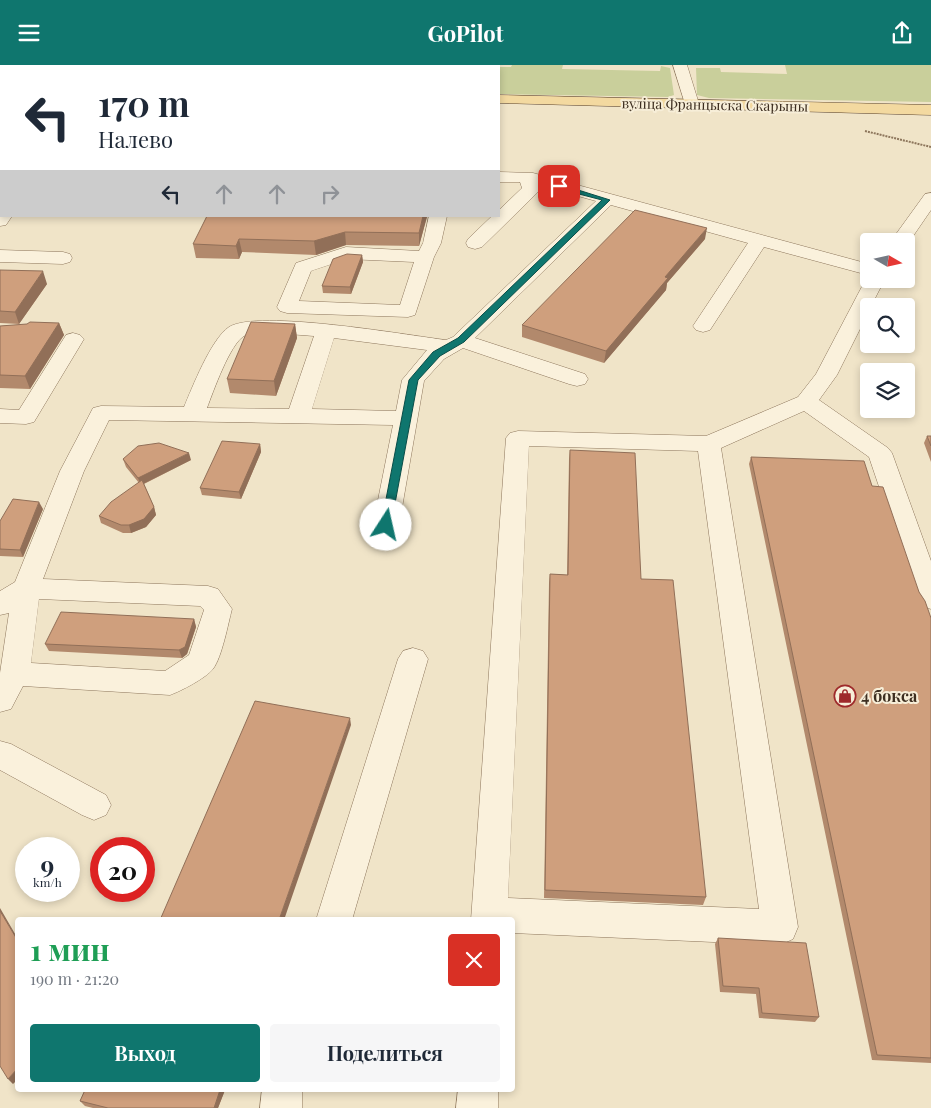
<!DOCTYPE html>
<html lang="ru">
<head>
<meta charset="utf-8">
<style>
	:root { --surface:#fff; --page:#f6f6f7; --text:#1f2937; --muted:#747a83; --accent:#0f766e }
	body { margin:0; font-family:"Playfair Display",serif; background:var(--page); color:var(--text); height:100vh; display:flex; flex-direction:column; font-size:19px; white-space:nowrap }
	* { box-sizing:border-box; margin:0 }
	p { font-size:16px; color:var(--muted) }
	.icon { flex:none; width:28px; height:28px; fill:none; stroke:currentColor; stroke-width:2; stroke-linecap:round; stroke-linejoin:round }
	.map { position:relative; flex:1; overflow:hidden }
	.details { position:absolute; left:15px; top:852px; width:500px; height:175px; display:flex; flex-direction:column; background:var(--surface); border-radius:5px; box-shadow:0 2px 8px #0003 }
	.details>* { flex:none }
	.hud { position:absolute; left:0px; top:0px; width:500px; height:152px; box-shadow:0 2px 8px #0003; background:#fff; color:var(--text); overflow:hidden }
	.needle { width:32px; rotate:99deg }
	.fabs { position:absolute; left:860px; top:168px; display:grid; gap:10px }
	.fabs a { display:grid; place-items:center; width:55px; height:55px; border-radius:5px; background:var(--surface); box-shadow:0 2px 8px #0003; font-size:25px }
	.speed { position:absolute; left:15px; top:772px; display:flex; gap:10px; font-size:25px; font-weight:700; text-align:center }
	.speed>* { display:grid; place-content:center; width:65px; height:65px; border-radius:50%; background:var(--surface); box-shadow:0 2px 8px #0003; line-height:1 }
	.speed small { font-size:12px; font-weight:400 }
	.speed .limit { border:8px solid #d22; background:#fff; color:#111 }
	.pin { position:absolute; display:grid; place-items:center; width:42px; height:42px; color:#fff; margin:-21px; border-radius:10px; box-shadow:0 2px 8px #0006 }
	.me { position:absolute; width:55px; margin:-28px; rotate:10deg; stroke-linejoin:round; filter:drop-shadow(0 0 4px #0008) }
	.turn { display:flex; align-items:center; gap:18px; height:105px; padding:0 15px; font-size:22px }
	.turn .icon { width:65px; height:65px; stroke-width:2.5 }
	.turn b { display:block; font-size:35px; line-height:42px }
	.lanes { display:flex; align-items:center; height:48px; padding:0 15px; background:#0003; justify-content:center; gap:25px; direction:ltr }
	.lanes .off { opacity:.35 }
	.round { display:grid; place-items:center; flex:none; width:52px; height:52px; border-radius:5px; background:var(--page) }
	.summary { display:flex; align-items:center; justify-content:space-between; height:85px; padding:0 15px }
	h1 { font-size:30px; font-weight:700; line-height:38px; color:#1e9e55 }
	.button { display:flex; gap:10px; margin-top:auto; padding:10px 15px }
	.button a { flex:1; height:58px; border-radius:5px; background:var(--accent); color:#fff; font-size:20px; font-weight:700; line-height:58px; text-align:center }
	.button a+a { background:var(--page); color:var(--text) }
	header { display:flex; justify-content:space-between; align-items:center; height:65px; padding:0 15px; background:var(--accent); color:#fff; font-size:22px; font-weight:700 }
	.map>svg:first-child { display:block }
</style>
</head>
<body>
<header><svg class="icon" aria-label="menu" viewBox="0 0 24 24"><path d="M4 6h16M4 12h16M4 18h16"/></svg>GoPilot<svg class="icon" aria-label="share" viewBox="0 0 24 24"><path d="M12 15V3M7 8l5-5 5 5M5 13v7h14v-7"/></svg></header>
<div class="map">
<svg width="931" height="1043" viewBox="0 0 931 1043">
	<rect width="100%" height="100%" fill="#f0e4c8"/>
	<!-- green -->
	<path fill="#c9cf9b" d="M 512,0 L 563,0 L 562,4 L 660,6 L 661,1 L 670,3 L 674,30 L 668,32 L 499,29 L 499,2 L 511,2 Z
		M 785,0 L 931,0 L 931,37 L 709,33 L 697,30 L 696,3 L 720,3 L 721,7 L 787,9 Z"/>
	<g fill="none" stroke-linecap="round" stroke-linejoin="round">
		<!-- minor casing -->
		<g stroke="#8d765c" stroke-width="1">
			<path id="minor" d="M 673,0 L 687,0 L 699,39 L 697,42 L 687,42 L 685,39 Z
				M 499,107 L 533,108 L 869,199 L 869,214 L 885,214 L 871,241 L 869,241 L 869,246 L 837,310 L 819,335 L 888,383 L 892,388 L 931,496 L 931,544 L 921,541 L 917,534 L 869,392 L 804,346 L 721,383 L 798,862 L 793,874 L 780,880 L 512,868 L 512,855 L 471,855 L 506,373 L 510,368 L 518,366 L 706,371 L 798,332 L 816,309 L 868,210 L 764,182 L 710,265 L 703,267 L 696,265 L 693,261 L 748,178 L 611,140 L 475,273 L 585,309 L 588,314 L 585,319 L 577,321 L 569,319 L 463,283 L 444,294 L 424,316 L 399,460 L 395,466 L 386,469 L 377,466 L 373,460 L 393,360 L 109,355 L 84,406 L 43,514 L 208,521 L 218,524 L 232,544 C 228,559 222,592 213,604 C 206,613 181,626 170,630 L 23,621 L 11,644 L 0,647 L 0,608 L 9,548 L 0,550 L 0,526 L 15,517 L 60,406 L 93,343 L 101,341 L 184,342 C 192,323 211,274 229,262 C 258,244 406,270 446,275 L 453,272 L 596,136 L 538,120 L 540,124 L 537,128 L 482,182 L 475,184 L 468,182 L 466,178 L 468,174 L 492,151 L 499,151 L 499,145 L 522,123 L 520,117 L 499,117 ZM 275,268 L 314,271 L 289,344 L 207,343 C 213,327 230,279 244,271 C 252,266 266,268 275,268 ZM 334,273 L 427,285 L 402,315 L 396,346 L 312,344 ZM 529,381 L 698,386 L 759,844 L 508,833 ZM 39,534 L 200,541 L 204,545 L 189,590 L 165,606 L 31,598 Z
				M 931,128 L 931,145 L 907,180 L 906,176 L 891,176 L 925,129 Z
				M 0,146 L 1,151 L 12,151 L 6,160 L 0,161 Z
				M 429,151 L 447,151 L 441,178 L 434,192 L 415,250 L 408,252 L 287,248 L 280,246 L 277,242 L 296,198 L 346,182 L 419,186 L 423,178 ZM 347,194 L 414,197 L 400,240 L 299,236 L 311,206 Z
				M 0,185 L 63,187 L 70,189 L 72,193 L 70,197 L 63,199 L 0,197 Z
				M 73,268 L 80,270 L 84,274 L 34,357 L 26,359 L 0,358 L 0,344 L 19,345 L 66,270 Z
				M 413,583 L 423,586 L 428,594 L 352,855 L 316,855 L 398,594 L 403,586 Z
				M 0,676 L 11,679 L 106,730 L 111,740 L 106,750 L 94,755 L 82,750 L 0,705 Z
				M 262,1025 L 302,1025 L 302,1043 L 260,1043 Z
				M 458,1025 L 498,1025 L 498,1043 L 456,1043 Z"/>
		</g>
		<!-- major casing -->
		<g stroke="#5b4430" stroke-width="1">
			<path id="major" d="M 68,0 L 89,0 L 90,1 L 69,1 Z
				M 499,30 L 931,40 L 931,50 L 499,38 Z"/>
		</g>
		<!-- path -->
		<path stroke="#8d765c" stroke-width="2" stroke-dasharray="2 1" stroke-linecap="butt" d="M 9,0 L 16,1
			M 159,0 L 170,1
			M 180,1 L 182,0
			M 865,66 L 931,82"/>
		<!-- minor -->
		<use href="#minor" fill="#faf1dc" fill-rule="evenodd"/>
		<!-- major -->
		<use href="#major" fill="#f3d9a0" fill-rule="evenodd"/>
	</g>
	<!-- wall -->
	<path fill="#b2896c" d="M 427,151 L 419,181 L 346,180 L 316,190 L 242,187 L 239,194 L 196,193 L 193,179 Z
		M 705,174 L 667,218 L 666,225 L 604,298 L 522,272 L 522,260 Z
		M 362,190 L 363,197 L 351,229 L 323,228 L 322,221 Z
		M 0,205 L 47,219 L 19,259 L 0,258 Z
		M 59,258 L 64,270 L 30,324 L 0,323 L 0,261 Z
		M 295,259 L 297,273 L 276,331 L 230,328 L 227,314 Z
		M 927,371 L 931,371 L 931,397 L 924,378 Z
		M 260,379 L 261,387 L 241,434 L 202,430 L 200,423 Z
		M 570,385 L 641,514 L 706,832 L 703,840 L 544,833 L 549,518 L 550,509 L 567,510 L 569,394 Z
		M 751,392 L 872,421 L 919,527 L 931,553 L 931,998 L 872,995 L 749,399 Z
		M 123,394 L 191,395 L 144,419 L 154,442 L 156,450 L 146,462 L 131,468 L 123,468 L 101,458 L 99,451 L 139,418 L 126,402 Z
		M 43,444 L 23,492 L 0,491 L 0,456 Z
		M 194,554 L 196,562 L 187,589 L 182,593 L 49,586 L 45,579 Z
		M 718,873 L 819,952 L 815,957 L 759,953 L 756,929 L 720,927 L 715,879 Z
		M 85,1025 L 225,1025 L 218,1043 L 93,1043 L 85,1041 L 80,1036 Z"/>
	<!-- shaded-wall -->
	<path fill="#916f58" d="M 423,151 L 427,152 L 419,181 L 419,168 Z
		M 707,163 L 705,174 L 667,218 L 666,225 L 604,298 L 606,286 L 665,212 Z
		M 345,167 L 346,180 L 316,190 L 314,176 Z
		M 239,174 L 242,187 L 239,194 L 236,181 Z
		M 362,190 L 363,197 L 351,229 L 350,222 Z
		M 43,206 L 47,219 L 19,259 L 15,247 Z
		M 59,258 L 64,270 L 30,324 L 25,311 Z
		M 295,259 L 297,273 L 276,331 L 274,316 Z
		M 260,379 L 261,387 L 241,434 L 239,427 Z
		M 189,388 L 191,395 L 141,420 L 138,413 Z
		M 39,437 L 43,444 L 23,492 L 20,485 Z
		M 154,442 L 156,450 L 146,462 L 131,468 L 129,460 Z
		M 194,554 L 196,562 L 187,589 L 182,593 L 179,585 Z
		M 350,653 L 351,660 L 284,855 L 279,855 Z
		M 0,843 L 18,874 L 18,876 L 0,846 Z
		M 18,1003 L 18,1014 L 13,1019 L 8,1014 Z
		M 220,1025 L 225,1025 L 218,1043 L 214,1043 Z"/>
	<!-- building -->
	<path fill="#cf9f7d" stroke="#916f58" d="M 635,145 L 707,163 L 665,212 L 668,213 L 606,286 L 522,260 Z
		M 207,151 L 423,151 L 419,168 L 345,167 L 314,176 L 239,174 L 236,181 L 193,179 Z
		M 347,189 L 362,190 L 350,222 L 322,221 L 333,194 Z
		M 0,205 L 43,206 L 15,247 L 0,246 Z
		M 30,257 L 59,258 L 25,311 L 0,310 L 0,261 L 27,259 Z
		M 251,257 L 295,259 L 274,316 L 227,314 Z
		M 927,371 L 931,371 L 931,381 Z
		M 222,376 L 260,379 L 239,427 L 200,423 Z
		M 159,378 L 189,388 L 138,413 L 123,394 L 138,381 Z
		M 570,385 L 635,388 L 641,514 L 673,515 L 706,832 L 545,825 L 550,509 L 568,510 Z
		M 751,392 L 864,396 L 872,421 L 883,422 L 919,527 L 925,536 L 931,553 L 931,993 L 877,990 Z
		M 142,415 L 154,442 L 144,454 L 129,460 L 121,460 L 99,451 L 111,437 Z
		M 13,434 L 39,437 L 20,485 L 0,484 L 0,456 Z
		M 61,547 L 194,554 L 185,582 L 179,585 L 45,579 Z
		M 255,636 L 350,653 L 279,855 L 160,855 Z
		M 0,846 L 18,876 L 18,1003 L 8,1014 L 0,1001 Z
		M 718,873 L 806,878 L 819,952 L 762,948 L 759,923 L 723,921 Z
		M 85,1025 L 220,1025 L 214,1043 L 108,1043 L 80,1036 Z"/>
	<!-- route -->
	<path fill="#0f766e" stroke="#0a4d48" d="M 559,119 L 610,135 L 464,277 L 440,291 L 418,315 L 391,460 L 386,464 L 382,462 L 381,460 L 409,315 L 433,287 L 458,273 L 602,135 L 556,123 L 555,121 Z"/>
	<!-- icons -->
	<defs>
		<g id="shop-ring" transform="scale(1.125)"><circle r="9.5" fill="#f7eed8" stroke="#9e2a2b" stroke-width="1.5"/><path d="M-5-2.5h2.3a2.7 3.5 0 0 1 5.4 0H5L5.5 6h-11ZM-1.5-2.5h3a1.5 2.3 0 0 0-3 0Z" fill="#9e2a2b"/></g>
	</defs>
	<g fill-rule="evenodd">
		<use href="#shop-ring" x="845" y="631"/>
	</g>
	<g text-anchor="middle" stroke-width="4" stroke-linejoin="round" paint-order="stroke">
		<!-- far-street labels -->
		<g font-size="14" fill="#3d2e20" stroke="#f7eed8">
			<text transform="translate(715 40) rotate(1)" y="5">вуліца Францыска Скарыны</text>
		</g>
		<!-- poi labels -->
		<g font-size="16" font-weight="bold" fill="#3d2e20" stroke="#f7eed8" text-anchor="start">
			<text x="861" y="637">4 бокса</text>
		</g>
	</g>
</svg>
<div class="fabs">
<a><svg class="needle" viewBox="-14 -14 28 28"><path d="M0-13l5 13h-10z" fill="#e53935"/><path d="M0 13l5-13h-10z" fill="#747a83"/></svg></a>
<a><svg class="icon" aria-label="search" viewBox="0 0 24 24"><circle cx="10" cy="10" r="6"/><path d="M15 15l6 6"/></svg></a>
<a><svg class="icon" aria-label="layers" viewBox="0 0 24 24"><path d="M12 4l9 5-9 5-9-5zM3 14l9 5 9-5"/></svg></a>
</div>
<div class="speed"><div>9<small>km/h</small></div><div class="limit">20</div></div>
<div class="pin" style="left:559px;top:121px;background:#d93025"><svg class="icon" aria-label="arrive" viewBox="0 0 24 24"><path d="M6 21V4h12l-3 4 3 4H6"/></svg></div>
<svg class="me" style="left:386px;top:460px" viewBox="-20 -20 40 40"><circle r="19" fill="#fff"/><path d="M0-13L10 11 0 6-10 11z" fill="#0f766e"/></svg>
<div class="hud">
<div class="turn"><svg class="icon" aria-label="left" viewBox="0 0 24 24"><path d="M17 20v-9H6M10 6l-5 5 5 5"/></svg><div><b>170 m</b>Налево</div></div>
<div class="lanes"><svg class="icon" aria-label="left" viewBox="0 0 24 24"><path d="M17 20v-9H6M10 6l-5 5 5 5"/></svg><svg class="icon off" aria-label="ahead" viewBox="0 0 24 24"><path d="M12 20V5M6 11l6-6 6 6"/></svg><svg class="icon off" aria-label="ahead" viewBox="0 0 24 24"><path d="M12 20V5M6 11l6-6 6 6"/></svg><svg class="icon off" aria-label="right" viewBox="0 0 24 24"><path d="M7 20v-9h11M14 6l5 5-5 5"/></svg></div>
</div>
<section class="details">
<div class="summary"><div><h1>1 мин</h1><p>190 m · 21:20</p></div><a class="round" style="background:#d93025;color:#fff"><svg class="icon" aria-label="close" viewBox="0 0 24 24"><path d="M6 6l12 12M18 6L6 18"/></svg></a></div>
<div class="button"><a>Выход</a><a>Поделиться</a></div>
</section>
</div>
</body>
</html>
